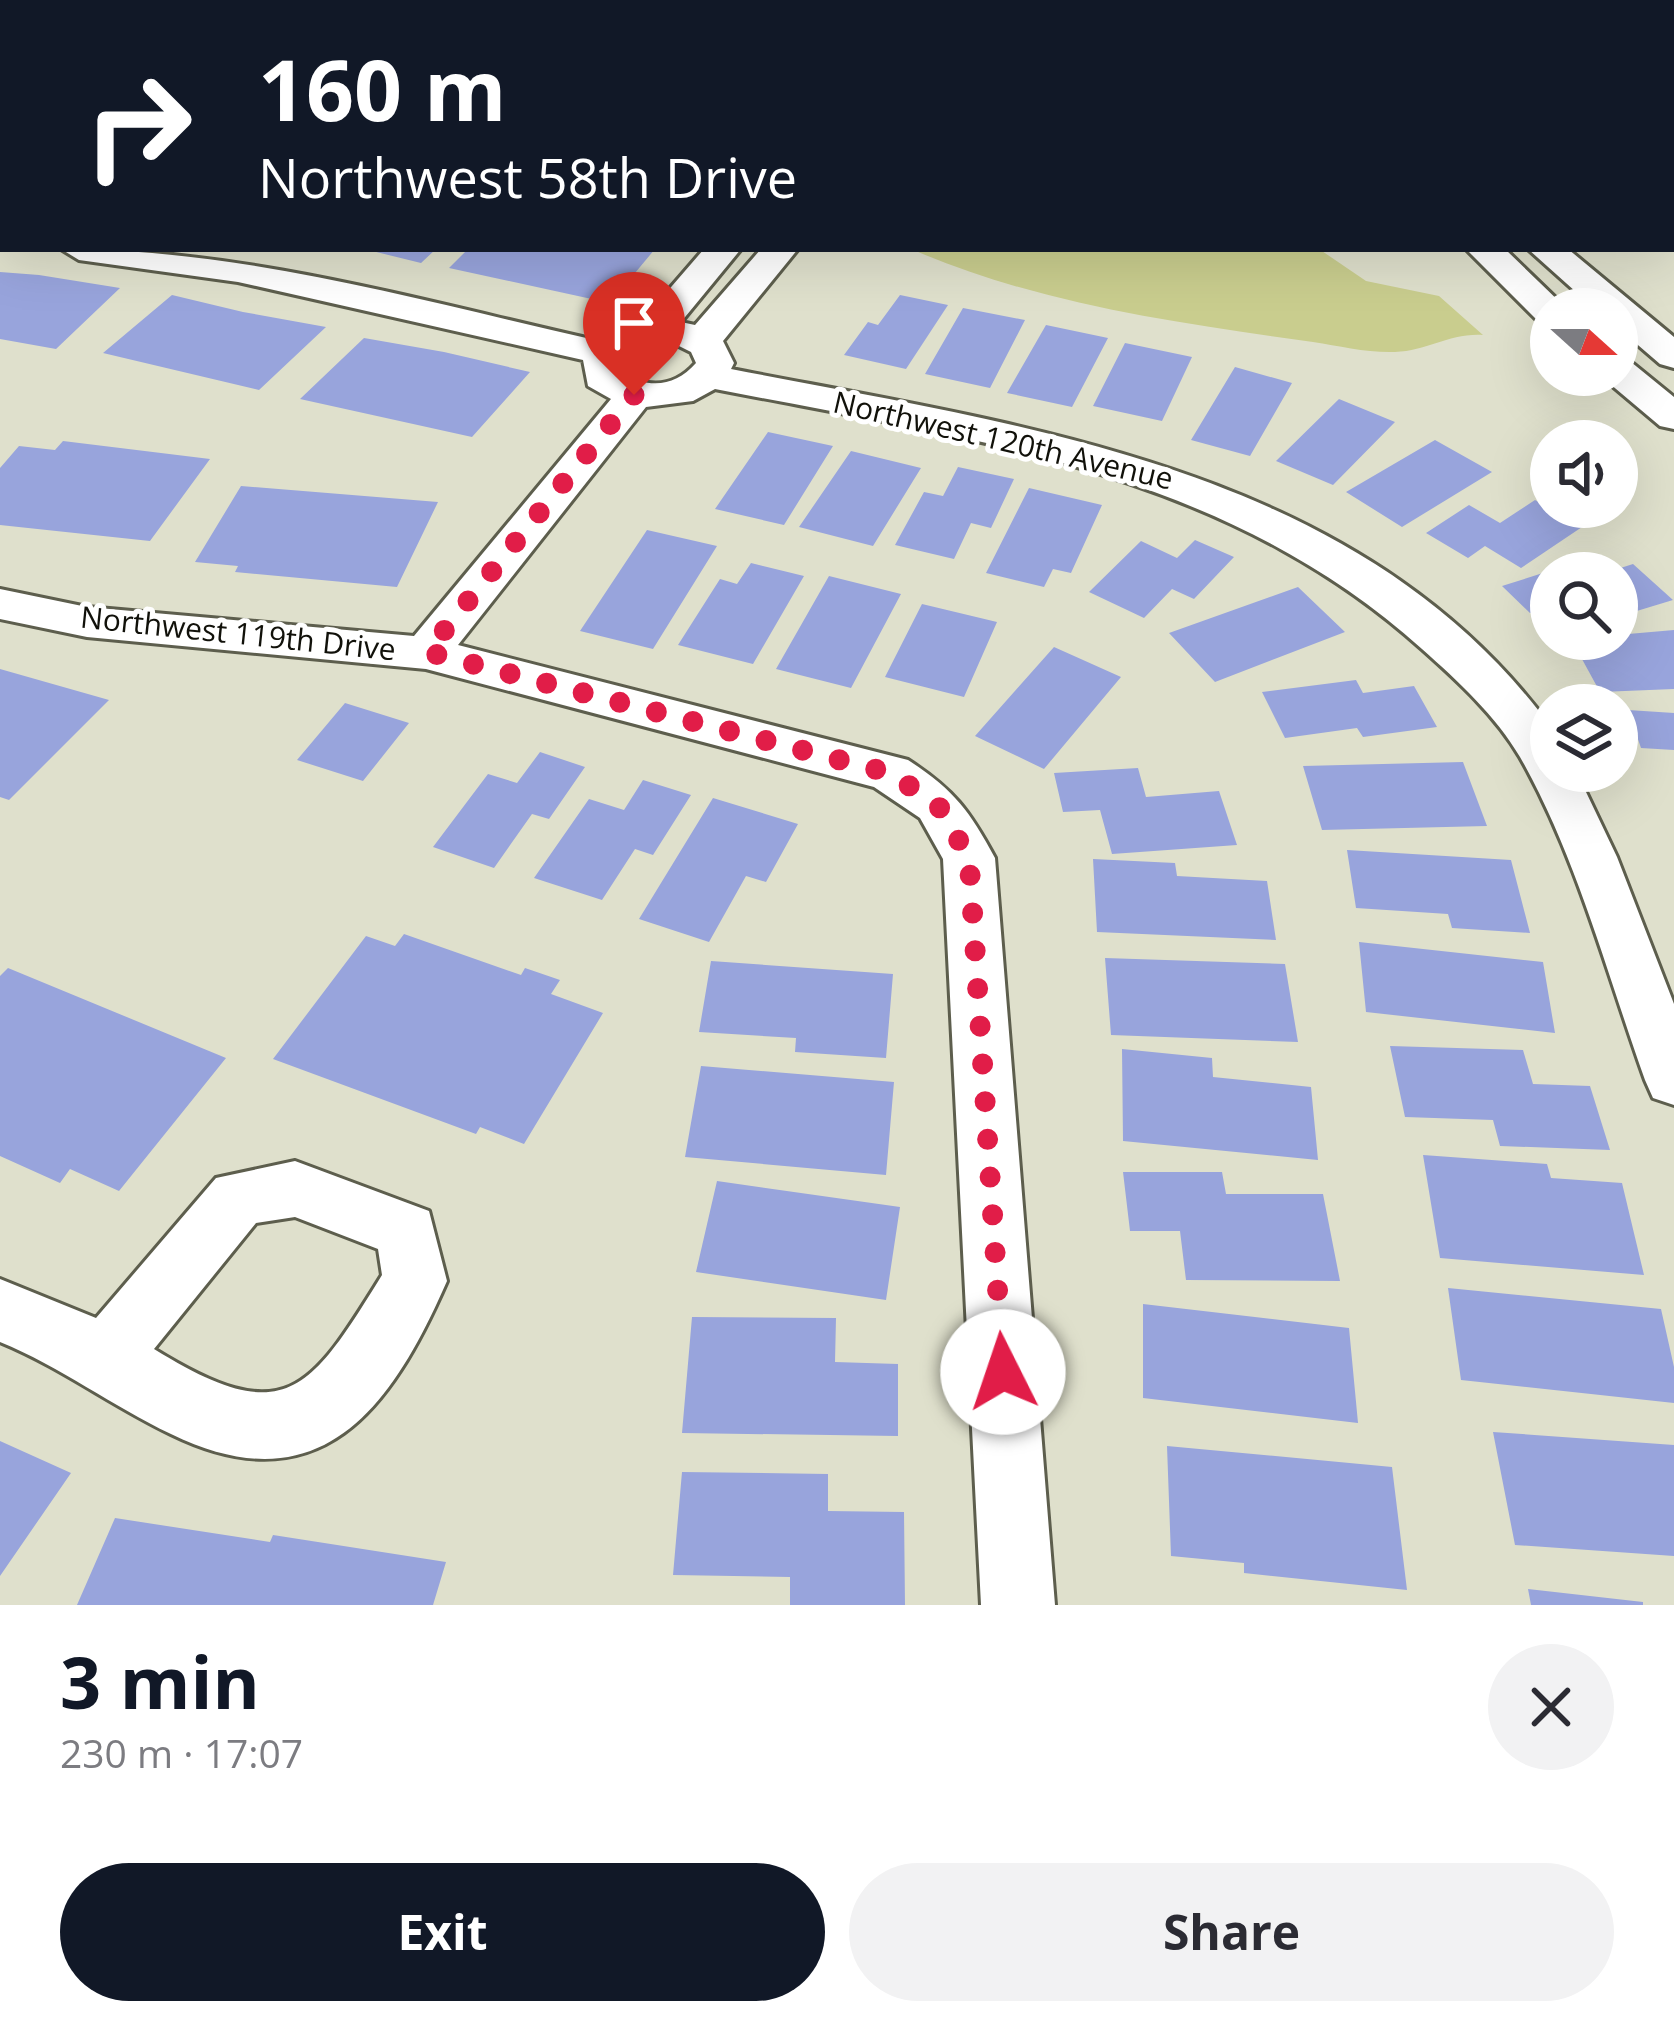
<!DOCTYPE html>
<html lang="en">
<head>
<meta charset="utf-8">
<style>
	:root { --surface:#fff; --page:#f2f2f3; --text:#2b2b33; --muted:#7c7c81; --accent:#111827 }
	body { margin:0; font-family:"Open Sans",sans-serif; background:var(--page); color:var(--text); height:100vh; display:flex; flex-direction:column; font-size:45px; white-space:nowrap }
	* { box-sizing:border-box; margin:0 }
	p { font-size:39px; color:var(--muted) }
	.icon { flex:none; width:66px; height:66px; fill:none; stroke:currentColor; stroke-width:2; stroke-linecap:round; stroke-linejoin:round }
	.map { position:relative; height:1605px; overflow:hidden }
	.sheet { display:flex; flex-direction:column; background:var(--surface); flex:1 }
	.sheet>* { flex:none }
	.guide { position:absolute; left:0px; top:0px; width:1674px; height:252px; box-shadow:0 12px 48px #0002; background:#111827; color:#fff; overflow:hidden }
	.needle { width:78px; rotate:111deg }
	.tools { position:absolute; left:1530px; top:288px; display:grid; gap:24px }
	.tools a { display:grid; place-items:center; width:108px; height:108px; border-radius:50%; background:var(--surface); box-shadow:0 12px 48px #0002; font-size:60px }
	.pin { position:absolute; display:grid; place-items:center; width:102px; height:102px; color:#fff; margin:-123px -51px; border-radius:50% 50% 50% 0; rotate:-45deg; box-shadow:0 0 12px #0007 }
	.pin .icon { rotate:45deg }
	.me { position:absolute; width:132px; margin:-66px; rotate:356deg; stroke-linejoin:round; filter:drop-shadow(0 0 9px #0008) }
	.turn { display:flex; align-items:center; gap:42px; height:252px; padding:0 60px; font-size:54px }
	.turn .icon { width:156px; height:156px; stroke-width:2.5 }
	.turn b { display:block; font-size:84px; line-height:102px }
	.round { display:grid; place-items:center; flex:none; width:126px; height:126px; border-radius:63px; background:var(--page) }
	.headline { display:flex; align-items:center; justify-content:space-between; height:204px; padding:0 60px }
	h1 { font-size:72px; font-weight:700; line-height:90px; color:var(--accent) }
	.primary-button { display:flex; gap:24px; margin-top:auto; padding:24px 60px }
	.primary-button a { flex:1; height:138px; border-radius:72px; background:var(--accent); color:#fff; font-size:48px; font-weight:700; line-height:138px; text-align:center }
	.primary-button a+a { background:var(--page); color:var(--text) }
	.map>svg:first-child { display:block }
</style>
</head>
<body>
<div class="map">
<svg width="1674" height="1605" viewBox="0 0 1674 1605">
	<rect width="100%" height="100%" fill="#dfe0cc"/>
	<!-- water -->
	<path fill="#c9cd8e" d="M 911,249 L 1319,249 L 1366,281 L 1439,296 L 1483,335 C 1449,333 1428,351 1395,352 C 1367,353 1340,346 1313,342 C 1177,323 1038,304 911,249 Z"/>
	<!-- building -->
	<path fill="#98a4dc" d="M 364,249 L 436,249 L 421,263 Z
		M 468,249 L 655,249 L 610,303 L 449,268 Z
		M 0,272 L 39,275 L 120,288 L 56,349 L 0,339 Z
		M 172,295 L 243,312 L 326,327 L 259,390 L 103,353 Z
		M 900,295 L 948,305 L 906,369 L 844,355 L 868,322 L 878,325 Z
		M 963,308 L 1025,320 L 990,388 L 925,374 Z
		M 1046,325 L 1108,338 L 1072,407 L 1007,393 Z
		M 364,338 L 444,352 L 530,372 L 472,437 L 300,399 Z
		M 1125,343 L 1192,357 L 1162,421 L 1093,406 Z
		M 1235,367 L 1292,383 L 1250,456 L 1191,440 Z
		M 1339,399 L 1395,422 L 1333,485 L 1276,461 Z
		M 768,432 L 833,446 L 784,525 L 715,509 Z
		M 1435,440 L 1492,472 L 1402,527 L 1346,492 Z
		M 63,441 L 210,459 L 150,541 L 0,525 L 0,468 L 19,446 L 55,450 Z
		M 851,451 L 921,468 L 873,546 L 799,527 Z
		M 958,467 L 1014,479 L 991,528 L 971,523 L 954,559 L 895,545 L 924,492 L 943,496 Z
		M 241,486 L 438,502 L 397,587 L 235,572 L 238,566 L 195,562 Z
		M 1029,488 L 1102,505 L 1071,573 L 1053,569 L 1044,587 L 986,573 Z
		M 1535,500 L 1582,527 L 1521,568 L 1485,546 L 1468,558 L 1426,533 L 1469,505 L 1500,523 Z
		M 647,530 L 717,546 L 653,649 L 580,631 Z
		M 1195,540 L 1234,557 L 1194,599 L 1172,589 L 1144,618 L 1089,592 L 1141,541 L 1177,558 Z
		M 751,563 L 804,576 L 753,664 L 678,645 L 720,579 L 737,584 Z
		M 1633,564 L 1673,600 L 1617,617 L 1617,573 L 1608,572 Z
		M 1565,566 L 1572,573 L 1551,573 L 1551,606 L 1530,613 L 1502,586 Z
		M 829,576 L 901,594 L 851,688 L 776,669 Z
		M 1298,587 L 1345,632 L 1215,682 L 1169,633 Z
		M 922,604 L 997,622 L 964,697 L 885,677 Z
		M 1674,630 L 1674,689 L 1600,692 L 1571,639 Z
		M 1054,647 L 1121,677 L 1044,769 L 975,736 Z
		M 0,669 L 109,700 L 9,800 L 0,797 Z
		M 1356,680 L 1363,693 L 1414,686 L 1437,727 L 1363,737 L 1357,728 L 1285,738 L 1262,692 Z
		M 345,703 L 409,723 L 363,781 L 297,760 Z
		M 1628,710 L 1674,713 L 1674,750 L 1641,748 Z
		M 540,752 L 585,767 L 549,819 L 532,814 L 494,868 L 433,847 L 488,774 L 517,783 Z
		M 1463,762 L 1487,826 L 1322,830 L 1303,766 Z
		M 1138,768 L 1146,797 L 1219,791 L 1237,845 L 1112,854 L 1100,810 L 1063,812 L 1054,773 Z
		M 643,780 L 691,795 L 653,855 L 635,849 L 602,900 L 534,878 L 589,799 L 624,810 Z
		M 713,798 L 798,824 L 766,882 L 746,876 L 709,942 L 639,919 Z
		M 1347,850 L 1511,860 L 1530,933 L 1452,928 L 1448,914 L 1356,908 Z
		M 1093,859 L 1175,863 L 1177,876 L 1267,881 L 1276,940 L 1097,932 Z
		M 404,934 L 521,975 L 525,968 L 560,980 L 551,994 L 603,1013 L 524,1144 L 480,1127 L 476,1134 L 273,1059 L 366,936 L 395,946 Z
		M 1359,942 L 1543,962 L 1555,1033 L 1366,1012 Z
		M 1105,958 L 1285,964 L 1298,1042 L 1111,1035 Z
		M 711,961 L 893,974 L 886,1058 L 795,1052 L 796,1038 L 699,1032 Z
		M 8,968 L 226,1058 L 119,1191 L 70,1169 L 60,1183 L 0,1156 L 0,976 Z
		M 1390,1046 L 1523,1050 L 1533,1084 L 1590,1086 L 1610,1150 L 1500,1146 L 1493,1120 L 1405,1117 Z
		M 1122,1049 L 1212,1058 L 1213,1077 L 1311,1087 L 1318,1160 L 1123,1141 Z
		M 701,1066 L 894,1082 L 886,1175 L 685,1157 Z
		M 1423,1155 L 1547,1164 L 1551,1178 L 1622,1183 L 1644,1275 L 1440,1258 Z
		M 1123,1172 L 1222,1172 L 1226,1194 L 1323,1194 L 1340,1281 L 1186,1280 L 1180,1231 L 1130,1231 Z
		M 717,1181 L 900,1207 L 886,1300 L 696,1272 Z
		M 1448,1288 L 1661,1309 L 1674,1367 L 1674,1403 L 1461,1380 Z
		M 1143,1304 L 1349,1328 L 1358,1423 L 1143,1398 Z
		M 692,1317 L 836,1318 L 835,1362 L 898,1364 L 898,1436 L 682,1433 Z
		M 1493,1432 L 1674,1445 L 1674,1556 L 1515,1545 Z
		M 0,1441 L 71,1473 L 0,1576 Z
		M 1167,1446 L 1392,1467 L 1407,1590 L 1244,1573 L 1244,1563 L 1171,1556 Z
		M 682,1472 L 828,1474 L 828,1511 L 904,1512 L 905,1605 L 790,1605 L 790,1577 L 673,1575 Z
		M 115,1518 L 270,1542 L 273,1535 L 446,1562 L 433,1605 L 77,1605 Z
		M 1528,1589 L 1643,1602 L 1643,1605 L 1531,1605 Z"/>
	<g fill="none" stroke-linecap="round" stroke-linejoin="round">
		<!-- minor casing -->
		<g stroke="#5d5e4d" stroke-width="6">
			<path id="minor" d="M 378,0 L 423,0 L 425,3 L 380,3 Z
				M 1019,0 L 1047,0 L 1048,3 L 1020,3 Z
				M 1280,0 L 1308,0 L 1309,3 L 1281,3 Z
				M 1326,0 L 1354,0 L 1356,3 L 1328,3 Z
				M 1435,0 L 1463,0 L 1465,3 L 1437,3 Z
				M 1671,124 L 1674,125 L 1674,145 L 1671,144 Z
				M 0,227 L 3,227 L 3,249 L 0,249 Z
				M 61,249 C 243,249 418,300 595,340 L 640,323 L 704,249 L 741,249 L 681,322 L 695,325 L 761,249 L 798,249 L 723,341 L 734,363 L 731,369 C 1024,426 1360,467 1551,727 L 1551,771 L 1576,771 L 1617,857 L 1674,1004 L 1674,1105 L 1653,1098 L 1645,1080 C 1607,974 1576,855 1520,757 C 1496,716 1458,681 1422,649 C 1222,469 969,439 715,389 L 693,401 L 646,407 L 458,645 L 908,760 C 954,790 969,810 995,858 L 1055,1605 L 981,1605 L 943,859 L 920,818 L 874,787 L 426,669 L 87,637 L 0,619 L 0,589 L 87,607 L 414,636 L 611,399 L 588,386 L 583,360 L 238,282 L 79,260 ZM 671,342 L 691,352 L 696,363 C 675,387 649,389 622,373 L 621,357 L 645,344 Z
				M 1466,249 L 1505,249 L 1567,309 L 1551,309 L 1551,324 L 1538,321 Z
				M 1528,249 L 1568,249 L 1674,337 L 1674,368 L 1660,364 L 1617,327 L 1617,309 L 1595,309 Z
				M 1617,358 L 1631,362 L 1674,397 L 1674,429 L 1660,426 L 1603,378 L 1617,375 Z
				M 295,1161 L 429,1211 L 447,1281 C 391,1409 320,1507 171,1434 C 112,1406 61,1367 0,1342 L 0,1279 L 96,1318 L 216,1178 ZM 295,1217 L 378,1249 L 382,1275 C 309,1393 285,1430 154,1349 L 256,1223 Z"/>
		</g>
		<!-- minor -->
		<use href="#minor" fill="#fff" fill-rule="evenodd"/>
	</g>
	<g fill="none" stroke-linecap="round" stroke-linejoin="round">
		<!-- route -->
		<path stroke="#e11d48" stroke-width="21" stroke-dasharray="0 37.8" d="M 634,395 L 427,652 L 890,773 L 938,805 L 969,858 L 1003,1372"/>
	</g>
	<g text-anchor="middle" stroke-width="10" stroke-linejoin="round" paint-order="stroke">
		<!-- street labels -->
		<g font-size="30" fill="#11110a" stroke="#fff">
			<text transform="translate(1003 441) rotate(13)" y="10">Northwest 120th Avenue</text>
			<text transform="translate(238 634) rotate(6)" y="10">Northwest 119th Drive</text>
		</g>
	</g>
</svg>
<div class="tools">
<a><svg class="needle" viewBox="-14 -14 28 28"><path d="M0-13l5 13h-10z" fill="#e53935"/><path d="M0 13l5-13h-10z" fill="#7c7c81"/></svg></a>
<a><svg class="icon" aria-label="sound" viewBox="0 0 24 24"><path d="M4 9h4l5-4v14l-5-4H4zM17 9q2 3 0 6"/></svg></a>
<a><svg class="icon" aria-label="search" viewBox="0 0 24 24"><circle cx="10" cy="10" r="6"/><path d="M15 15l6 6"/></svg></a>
<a><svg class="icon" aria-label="layers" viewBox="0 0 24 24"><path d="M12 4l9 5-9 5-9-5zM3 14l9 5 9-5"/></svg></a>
</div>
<div class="pin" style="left:634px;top:395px;background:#d93025"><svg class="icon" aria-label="arrive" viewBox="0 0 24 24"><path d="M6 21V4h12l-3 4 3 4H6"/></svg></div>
<svg class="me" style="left:1003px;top:1372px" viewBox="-20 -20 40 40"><circle r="19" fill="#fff"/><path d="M0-13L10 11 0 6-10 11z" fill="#e11d48"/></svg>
<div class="guide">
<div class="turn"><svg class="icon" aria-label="right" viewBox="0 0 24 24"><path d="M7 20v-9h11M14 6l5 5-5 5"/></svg><div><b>160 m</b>Northwest 58th Drive</div></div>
</div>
</div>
<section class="sheet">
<div class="headline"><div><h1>3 min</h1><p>230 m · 17:07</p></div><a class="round"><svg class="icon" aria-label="close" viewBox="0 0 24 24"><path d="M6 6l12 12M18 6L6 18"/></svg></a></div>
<div class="primary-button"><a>Exit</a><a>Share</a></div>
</section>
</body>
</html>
